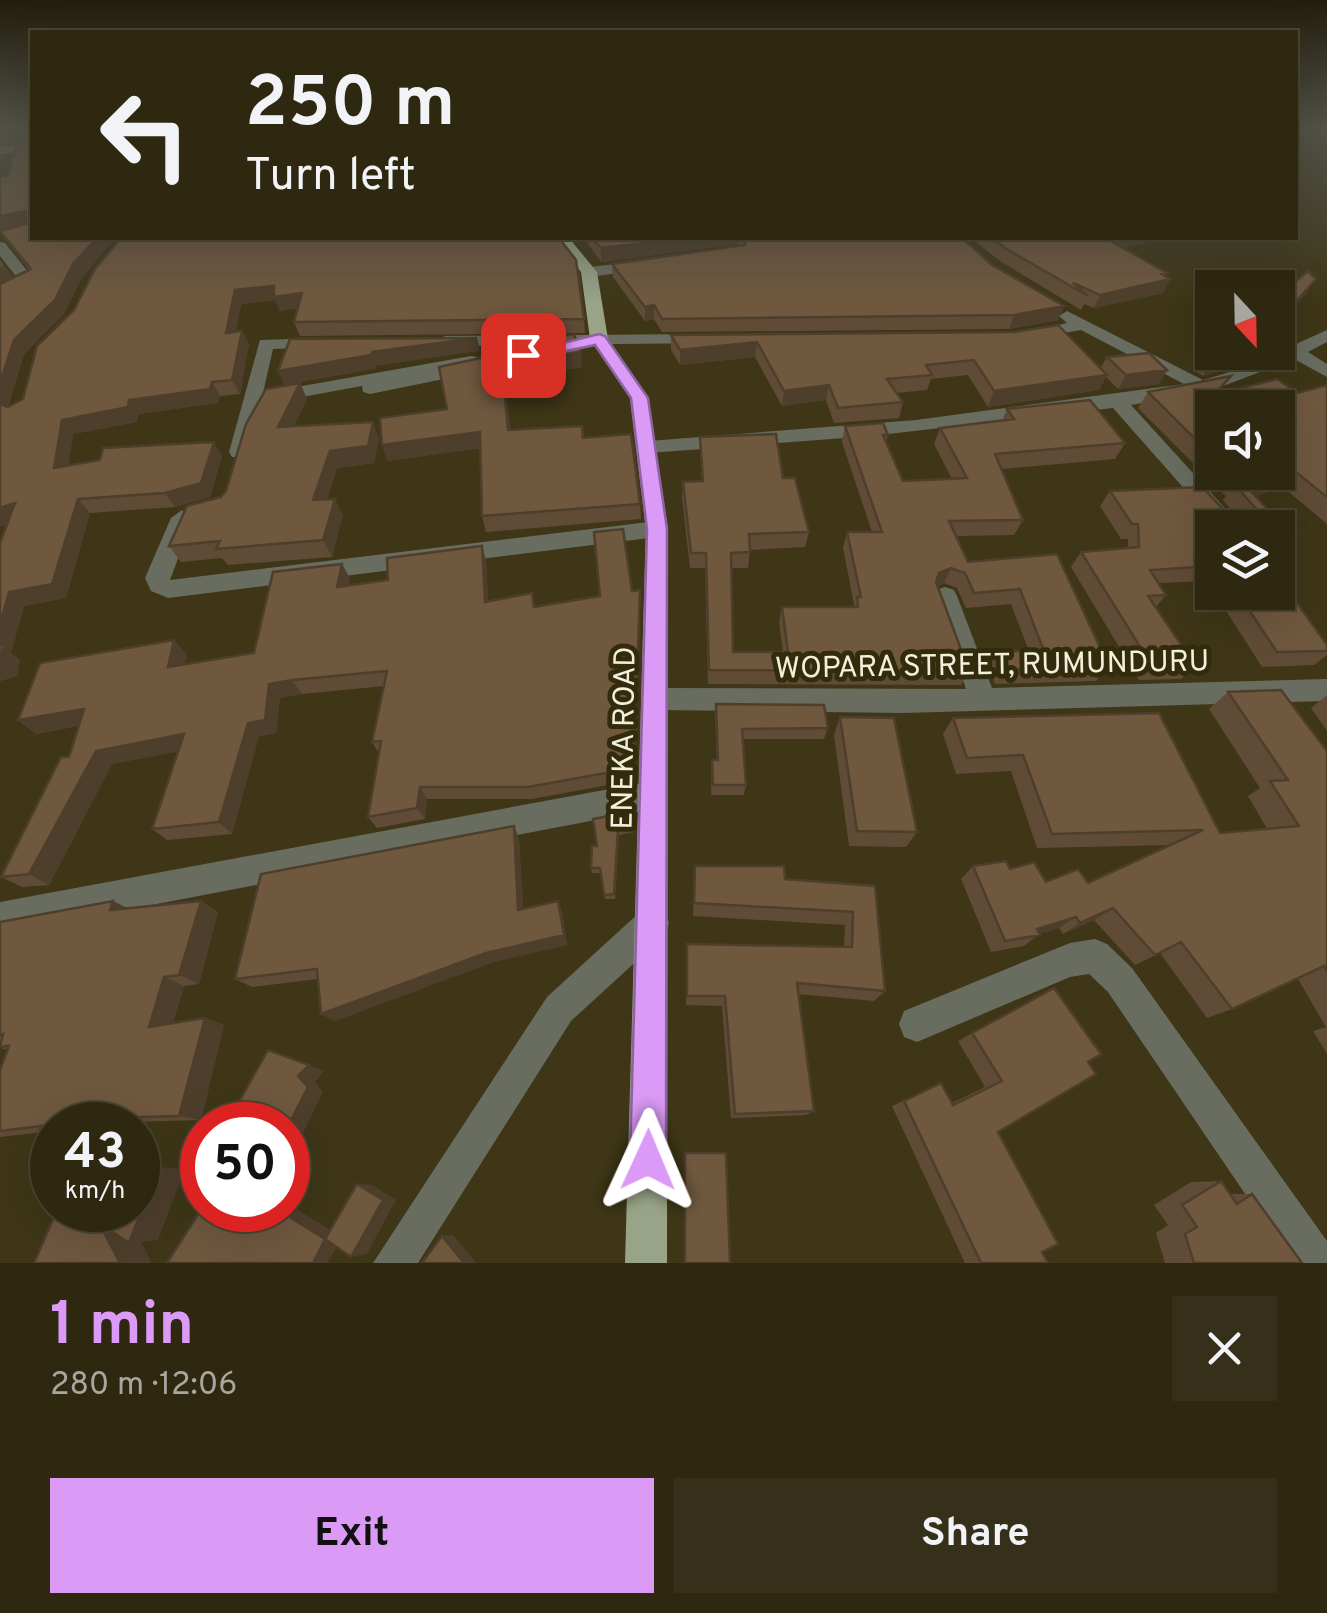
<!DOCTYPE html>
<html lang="en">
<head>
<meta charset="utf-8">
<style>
	:root { --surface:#2e2811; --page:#36301a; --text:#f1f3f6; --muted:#a7a69f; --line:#494431; --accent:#db9af6 }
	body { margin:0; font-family:Overpass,sans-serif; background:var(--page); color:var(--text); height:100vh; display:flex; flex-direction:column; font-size:38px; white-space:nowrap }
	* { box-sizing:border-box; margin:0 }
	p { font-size:32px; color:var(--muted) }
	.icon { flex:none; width:55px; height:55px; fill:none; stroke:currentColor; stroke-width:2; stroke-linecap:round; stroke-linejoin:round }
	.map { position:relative; height:1263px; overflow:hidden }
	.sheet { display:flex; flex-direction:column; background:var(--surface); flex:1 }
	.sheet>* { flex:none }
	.hud { position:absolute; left:30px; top:30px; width:1268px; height:210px; border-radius:0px; box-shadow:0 10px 40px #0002,0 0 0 2px var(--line); background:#2e2811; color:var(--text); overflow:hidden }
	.needle { width:65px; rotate:158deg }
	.fabs { position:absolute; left:1195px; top:270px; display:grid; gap:20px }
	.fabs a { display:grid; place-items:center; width:100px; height:100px; border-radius:0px; background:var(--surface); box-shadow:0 10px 40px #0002,0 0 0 2px var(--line); font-size:50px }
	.speed { position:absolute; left:30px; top:1102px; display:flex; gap:20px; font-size:50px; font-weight:700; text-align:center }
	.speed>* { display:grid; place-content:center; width:130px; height:130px; border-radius:50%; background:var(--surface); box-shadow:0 10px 40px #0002,0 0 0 2px var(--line); line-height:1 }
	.speed small { font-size:25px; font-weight:400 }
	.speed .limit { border:15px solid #d22; background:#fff; color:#111 }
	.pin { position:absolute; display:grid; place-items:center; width:85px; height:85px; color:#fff; margin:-42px; border-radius:20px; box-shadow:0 5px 15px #0006 }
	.me { position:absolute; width:110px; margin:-55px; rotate:1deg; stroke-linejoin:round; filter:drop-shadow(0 0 8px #0008) }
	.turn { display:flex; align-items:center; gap:35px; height:210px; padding:0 50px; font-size:45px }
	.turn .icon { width:130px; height:130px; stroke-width:2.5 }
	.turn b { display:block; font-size:70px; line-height:85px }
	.round { display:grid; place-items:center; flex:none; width:105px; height:105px; border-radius:0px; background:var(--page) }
	.summary { display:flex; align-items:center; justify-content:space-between; height:170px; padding:0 50px }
	h1 { font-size:60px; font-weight:700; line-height:75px; color:var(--accent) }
	.action { display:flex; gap:20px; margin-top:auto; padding:20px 50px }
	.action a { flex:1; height:115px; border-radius:0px; background:var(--accent); color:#111; font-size:40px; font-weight:700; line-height:115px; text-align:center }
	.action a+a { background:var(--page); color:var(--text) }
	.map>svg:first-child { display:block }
</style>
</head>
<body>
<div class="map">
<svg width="1327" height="1263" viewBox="0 0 1327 1263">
	<rect width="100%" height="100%" fill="#3e3617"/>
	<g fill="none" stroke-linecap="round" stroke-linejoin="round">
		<!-- minor -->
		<path fill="#686d5f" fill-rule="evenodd" d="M 32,144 L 32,151 L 0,154 L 0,146 Z
			M 0,242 L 5,243 L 36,282 L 0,299 L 0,288 L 19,280 L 0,256 Z
			M 644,261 L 652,266 L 649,269 L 589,277 L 581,272 L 589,267 Z
			M 1067,311 L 1203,380 L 1243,368 L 1327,330 L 1327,342 L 1308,352 L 1327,364 L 1327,377 L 1294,359 L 1210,391 L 1131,405 L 1243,528 L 1219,528 L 1113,408 L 871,436 L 649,453 L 639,447 L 649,441 L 916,420 L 1184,384 L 1081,330 L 1030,339 L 1021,334 L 1067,323 L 1059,316 Z
			M 705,334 L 714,339 L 711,343 L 445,346 L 436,341 L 445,336 Z
			M 320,338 L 326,339 L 326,347 L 273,349 L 263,393 L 471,356 L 477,357 L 482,368 L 473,373 L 370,394 L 363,392 L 362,386 L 269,403 L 261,400 L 249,452 L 246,457 L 232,457 L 229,452 L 260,340 Z
			M 182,510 L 193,518 L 170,580 L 657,521 L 668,529 L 657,537 L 168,598 L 151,591 L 145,578 L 171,518 Z
			M 945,587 L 954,590 L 957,596 L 992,688 L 1327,679 L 1327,701 L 903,713 L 657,710 L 648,707 L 644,699 L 648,691 L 657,688 L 966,689 L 933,596 L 936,590 Z
			M 653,781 L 663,785 L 668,795 L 663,805 L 653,809 L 0,934 L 0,902 Z
			M 653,907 L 665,911 L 669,923 L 665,935 L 571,1021 L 418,1263 L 373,1263 L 547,997 L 641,911 Z
			M 1095,939 L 1107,944 L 1132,968 L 1327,1241 L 1327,1263 L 1292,1263 L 1108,992 L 1089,974 L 1070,977 L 917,1042 L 904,1037 L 899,1024 L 904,1011 L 1070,943 Z"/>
		<!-- major -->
		<path fill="#98a387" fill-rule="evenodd" d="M 555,238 L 569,238 L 597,272 L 608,339 L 648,398 L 668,529 L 667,1263 L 625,1263 L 646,529 L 630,398 L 590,339 L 581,272 Z"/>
	</g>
	<!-- wall -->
	<path fill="#604c36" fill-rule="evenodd" d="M 0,128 L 32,128 L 32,238 L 113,241 L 82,277 L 64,314 L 24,354 L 8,407 L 23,399 L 74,310 L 95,269 L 584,319 L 585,333 L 300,336 L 294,322 L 298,308 L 280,311 L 275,300 L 241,304 L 236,331 L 242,331 L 249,344 L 240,394 L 220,396 L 218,403 L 138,414 L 137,422 L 73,434 L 68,465 L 222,456 L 210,497 L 175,507 L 90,513 L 66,598 L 24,606 L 11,653 L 20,660 L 17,676 L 0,681 L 7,524 L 0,526 L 0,260 L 13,278 L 29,270 L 0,231 L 8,176 L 22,143 L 0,145 Z
		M 584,238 L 962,238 L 992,265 L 1064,306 L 1058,320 L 1009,329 L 662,332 L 654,319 L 645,321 L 613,277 L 612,264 L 743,246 L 738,244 L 601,262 Z
		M 971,238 L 1168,238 L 1122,248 L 1167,273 L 1165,276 L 1170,279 L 1163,293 L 1094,308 L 1084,304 L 1081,310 L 1000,261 Z
		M 671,335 L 1100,369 L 1107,357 L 1167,370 L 1159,384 L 1118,389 L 1106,377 L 1099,390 L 988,407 L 968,375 L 931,379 L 927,390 L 896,393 L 903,402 L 899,418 L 834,423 L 826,400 L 782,406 L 755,357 L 680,365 L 671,350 Z
		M 1211,344 L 1212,344 L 1212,352 L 1242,364 L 1203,376 L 1195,371 Z
		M 439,367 L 582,367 L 505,379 L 510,430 L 584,437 L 640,504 L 641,519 L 486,532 L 482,516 L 480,448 L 387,461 L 447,409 Z
		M 300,383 L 307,399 L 294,426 L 379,439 L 374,463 L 337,468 L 327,499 L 343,515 L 332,557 L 228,565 L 222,558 L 181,562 L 169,546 L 221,497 Z
		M 1327,385 L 1327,524 L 1284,488 L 1255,496 L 1282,525 L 1278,529 L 1278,528 L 1212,528 L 1212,590 L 1206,581 L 1159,583 L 1166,595 L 1156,607 L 1195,665 L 1181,679 L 1139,680 L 1071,567 L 1081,552 L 1128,548 L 1128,539 L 1121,539 L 1100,506 L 1110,491 L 1236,516 L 1223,500 L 1226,496 L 1199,474 L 1201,471 L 1138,408 L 1148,392 L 1218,394 L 1298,393 ZM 1212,408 L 1278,472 L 1212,472 Z
		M 1007,409 L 1125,443 L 1115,459 L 1001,469 L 1023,520 L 1014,535 L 957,536 L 968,562 L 1057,554 L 1109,667 L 1096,681 L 995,684 L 988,666 L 997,651 L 1029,651 L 1011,604 L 966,608 L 957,588 L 944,583 L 938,586 L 969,671 L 961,685 L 708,684 L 705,568 L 690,568 L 682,498 L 683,482 L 702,481 L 700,437 L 783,478 L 809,532 L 805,547 L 750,550 L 748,568 L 731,568 L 733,652 L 783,652 L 779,622 L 782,607 L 853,607 L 854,604 L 843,548 L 847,532 L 872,532 L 842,442 L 845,426 L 888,435 L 886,442 L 903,481 L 952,479 L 934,444 L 940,428 L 1002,421 Z
		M 482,546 L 486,561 L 488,601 L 534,607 L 632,591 L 640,604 L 635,780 L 532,799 L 427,799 L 425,819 L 377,828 L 368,817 L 379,753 L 372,742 L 384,686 L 302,694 L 280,698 L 276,733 L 259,736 L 232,834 L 167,840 L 152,829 L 178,751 L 112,764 L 49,885 L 22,887 L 1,877 L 69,757 L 78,726 L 36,734 L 18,720 L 187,655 L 184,665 L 254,653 L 342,564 L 350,579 L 348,585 L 388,580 Z
		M 1214,592 L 1278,592 L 1327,645 L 1327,655 L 1314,665 L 1262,667 Z
		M 1228,692 L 1327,751 L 1327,1054 L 1313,1031 L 1326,1027 L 1298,979 L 1232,1009 L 1207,1018 L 1160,953 L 1135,965 L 1094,920 L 1063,934 L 1059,928 L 1039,934 L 1024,946 L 991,952 L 961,879 L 973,866 L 1010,869 L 1046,882 L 1088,883 L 1171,845 L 1037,848 L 1011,771 L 956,774 L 943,734 L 953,718 L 1220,833 L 1267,829 L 1248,796 L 1260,788 L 1209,709 Z
		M 1327,695 L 1327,731 L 1311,708 Z
		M 716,704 L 828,728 L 824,739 L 743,739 L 746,785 L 744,795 L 711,795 L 712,760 L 717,760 L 715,714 Z
		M 840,717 L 917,832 L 906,847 L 849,846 L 834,735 Z
		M 634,811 L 634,832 L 619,835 L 615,899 L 605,899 L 601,873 L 592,873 L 591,868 L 597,846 Z
		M 519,839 L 523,909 L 562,911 L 567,945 L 493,962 L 335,1021 L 321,1014 L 318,979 L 252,987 L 235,979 Z
		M 695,866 L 785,879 L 875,886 L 885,991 L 874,1001 L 798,994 L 814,1111 L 806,1115 L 731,1118 L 722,1006 L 686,1005 L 687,944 L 844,947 L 845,925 L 693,916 Z
		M 113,901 L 127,908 L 201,901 L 218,912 L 199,984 L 184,986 L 173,1023 L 205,1018 L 224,1025 L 201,1120 L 128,1122 L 111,1125 L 52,1125 L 52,1131 L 0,1137 L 0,1070 L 8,1050 L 0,1048 L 0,922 Z
		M 1054,988 L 1088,1062 L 998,1132 L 1042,1252 L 1048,1263 L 965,1263 L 892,1106 L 941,1083 L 952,1103 L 985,1087 L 958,1041 Z
		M 1221,1181 L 1230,1194 L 1252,1194 L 1302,1263 L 1165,1263 L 1156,1233 L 1168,1225 L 1154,1205 L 1191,1182 Z"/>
	<!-- shaded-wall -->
	<path fill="#4e3e2c" d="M 28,130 L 32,142 L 0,145 L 0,133 Z
		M 32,197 L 32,227 L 0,231 L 0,216 Z
		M 97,238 L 113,238 L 113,241 L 82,277 L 64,314 L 24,354 L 7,411 L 0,405 L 0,383 L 14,340 L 73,264 Z
		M 688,238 L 738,238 L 738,244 L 601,262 L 601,248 Z
		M 1116,238 L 1168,238 L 1101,252 L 1107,239 Z
		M 4,265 L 13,278 L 0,286 L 0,267 Z
		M 1167,273 L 1162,281 L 1170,279 L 1163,293 L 1094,308 L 1100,295 Z
		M 1316,279 L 1307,293 L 1278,325 L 1278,322 Z
		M 274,286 L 302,293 L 307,307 L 280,311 L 275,300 L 241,304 L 233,346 L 226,333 L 235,290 Z
		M 654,305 L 654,319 L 645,321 L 645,307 Z
		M 1064,306 L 1058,320 L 1009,329 L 1014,315 Z
		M 242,331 L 249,344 L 240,394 L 232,380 Z
		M 477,338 L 480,351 L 376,366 L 376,369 L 284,385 L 278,371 L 372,352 Z
		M 757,342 L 755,357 L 680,365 L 680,350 Z
		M 581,352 L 582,367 L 505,379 L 512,446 L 508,430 L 502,364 Z
		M 1245,352 L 1253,352 L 1242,364 L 1203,376 L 1212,362 Z
		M 1167,370 L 1159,384 L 1118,389 L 1126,375 Z
		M 1107,375 L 1099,390 L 988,407 L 994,391 Z
		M 212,382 L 220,396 L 218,403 L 138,414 L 137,422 L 73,434 L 66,482 L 54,468 L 62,420 L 129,400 Z
		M 300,383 L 307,399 L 286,444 L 278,427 Z
		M 829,385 L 826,400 L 782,406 L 784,391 Z
		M 373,422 L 379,439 L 374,463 L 337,468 L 321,516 L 313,500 L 330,451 Z
		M 480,432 L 484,448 L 387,461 L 382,445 Z
		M 214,442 L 222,456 L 210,497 L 175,507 L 165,493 Z
		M 1297,473 L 1284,488 L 1246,498 L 1246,486 Z
		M 78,499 L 90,513 L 66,598 L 24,606 L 11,653 L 20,660 L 17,676 L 0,681 L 0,625 L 9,592 Z
		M 335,499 L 343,515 L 332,557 L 323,540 Z
		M 15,503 L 29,517 L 0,526 L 0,508 Z
		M 482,546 L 486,561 L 489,617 L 485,602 Z
		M 342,564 L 350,579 L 345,601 L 337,587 Z
		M 951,568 L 944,583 L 933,588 L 939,573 Z
		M 640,590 L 640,604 L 635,780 L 634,768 Z
		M 174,640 L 187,655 L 181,681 L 168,667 Z
		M 292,680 L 302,694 L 280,698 L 276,733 L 259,736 L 232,834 L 219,822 L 248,723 L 269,684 Z
		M 84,709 L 100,722 L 36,734 L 18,720 Z
		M 184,734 L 198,748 L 112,764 L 49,885 L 29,874 L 96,751 Z
		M 420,787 L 427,799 L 425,819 L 417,808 Z
		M 514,826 L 519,839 L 524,920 L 518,910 Z
		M 113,901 L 134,912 L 110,910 Z
		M 201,901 L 218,912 L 199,984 L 179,975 Z
		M 558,901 L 562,911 L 567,945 L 493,962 L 335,1021 L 321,1014 Z
		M 1113,908 L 1094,920 L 1063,934 L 1080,923 Z
		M 1076,917 L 1059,928 L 1033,936 L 1037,929 Z
		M 164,977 L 184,986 L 170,1034 L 149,1027 Z
		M 205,1018 L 224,1025 L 201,1120 L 179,1116 Z
		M 309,1065 L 324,1071 L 315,1082 L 323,1092 L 288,1164 L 288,1126 L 298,1076 Z
		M 158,1167 L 185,1169 L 158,1240 L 141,1242 L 151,1261 L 150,1263 L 120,1263 L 99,1223 Z
		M 357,1184 L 372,1185 L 396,1200 L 367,1254 L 351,1257 Z
		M 288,1204 L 342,1237 L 328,1263 L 313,1263 L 278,1210 L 288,1210 Z
		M 453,1235 L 476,1262 L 475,1263 L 464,1263 L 442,1236 Z"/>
	<!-- building -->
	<path fill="#70583f" stroke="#4e3e2c" stroke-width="2.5" d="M 0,128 L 32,128 L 32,238 L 97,238 L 73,264 L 55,300 L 14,340 L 0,383 L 0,284 L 31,269 L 0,231 L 26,224 L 26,211 L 0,216 L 0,177 L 8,176 L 17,144 L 28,142 L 28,130 L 0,133 Z
		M 121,238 L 559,238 L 576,260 L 584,319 L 294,322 L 302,293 L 274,297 L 274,286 L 235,290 L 226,333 L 242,331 L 232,380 L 212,382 L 210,389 L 129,400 L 128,407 L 62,420 L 54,468 L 100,460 L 103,448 L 214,442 L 201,483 L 165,493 L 78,499 L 52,584 L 9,592 L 0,625 L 0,543 L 15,503 L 0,508 L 0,404 L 8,407 L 23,399 L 37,346 L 74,310 L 95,269 Z
		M 592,238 L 688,238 L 601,248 Z
		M 746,238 L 962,238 L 992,265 L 1064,306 L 1014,315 L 662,319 L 654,305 L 645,307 L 612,264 L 745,245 Z
		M 992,238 L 1116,238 L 1107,239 L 1167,273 L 1162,274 L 1170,279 L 1100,295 L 1073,283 L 1088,296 L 1005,248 Z
		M 1308,271 L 1316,279 L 1278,322 L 1278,296 Z
		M 1058,325 L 1107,375 L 994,391 L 974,360 L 926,365 L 932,375 L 887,379 L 903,402 L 838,408 L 829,385 L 784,391 L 757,342 L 680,350 L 671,335 L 1015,332 Z
		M 559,335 L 574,335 L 581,352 L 502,364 L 508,430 L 582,426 L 583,438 L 631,434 L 640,504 L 482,516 L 480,432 L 382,445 L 380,418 L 447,409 L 439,367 L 556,342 Z
		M 477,338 L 372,352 L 371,355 L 278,371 L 290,339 Z
		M 1212,352 L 1245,352 L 1212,362 L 1204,358 Z
		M 1149,353 L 1167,370 L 1126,375 L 1107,357 Z
		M 1231,376 L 1214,395 L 1277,379 L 1298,393 L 1327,385 L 1327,497 L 1297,473 L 1246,486 L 1282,525 L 1247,528 L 1212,528 L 1212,566 L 1150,570 L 1166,595 L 1148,596 L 1195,665 L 1152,666 L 1081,552 L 1139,547 L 1138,524 L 1132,524 L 1110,491 L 1202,487 L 1229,515 L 1256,517 L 1260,513 L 1235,485 L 1243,485 L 1228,472 L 1278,472 L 1278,408 L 1212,408 L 1212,456 L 1148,392 Z
		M 300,383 L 278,427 L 373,422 L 368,446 L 330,451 L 313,500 L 335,499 L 323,540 L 216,549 L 220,541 L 169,546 L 187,506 L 221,497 L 226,491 L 246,424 L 266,389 Z
		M 1090,400 L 1125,443 L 995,454 L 1023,520 L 949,521 L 968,562 L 1057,554 L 1109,667 L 1004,670 L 997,651 L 1044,651 L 1020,589 L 974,593 L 965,573 L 951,568 L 939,573 L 936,582 L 969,671 L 709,670 L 706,553 L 691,553 L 683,482 L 703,481 L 700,437 L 776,434 L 783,478 L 795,478 L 809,532 L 749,534 L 750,552 L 731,553 L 733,652 L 788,652 L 782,607 L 858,607 L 857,597 L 861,597 L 847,532 L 882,532 L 845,426 L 883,423 L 888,435 L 883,435 L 903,481 L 967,478 L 940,428 L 1014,419 L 1007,409 Z
		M 623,529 L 632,591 L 640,590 L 634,768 L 528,787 L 420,787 L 417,808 L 368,817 L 381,741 L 372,742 L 387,671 L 292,680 L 269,684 L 265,720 L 248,723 L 219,822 L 152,829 L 184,734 L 96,751 L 29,874 L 1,877 L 61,757 L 69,757 L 84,709 L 18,720 L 40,663 L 174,640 L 168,667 L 254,653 L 273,572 L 342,564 L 337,587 L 388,580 L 387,558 L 482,546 L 485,602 L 532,593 L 534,607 L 600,596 L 594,532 Z
		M 1278,576 L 1327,645 L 1327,651 L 1277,652 L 1237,592 L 1278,592 Z
		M 0,643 L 4,646 L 0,664 Z
		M 1281,690 L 1327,751 L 1327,971 L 1324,966 L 1232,1009 L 1181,942 L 1155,955 L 1113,908 L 1080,923 L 1076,917 L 1037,929 L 1040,935 L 1005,941 L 973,866 L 1006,861 L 1010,869 L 1034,862 L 1046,882 L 1078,869 L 1088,883 L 1203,830 L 1052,834 L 1023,755 L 967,758 L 953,718 L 1159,713 L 1220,833 L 1299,826 L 1270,781 L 1288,780 L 1228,692 Z
		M 716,704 L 824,705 L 828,728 L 742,729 L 746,785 L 713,785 L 712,760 L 718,760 Z
		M 840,717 L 894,718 L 917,832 L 857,831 Z
		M 634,811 L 633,827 L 618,830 L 614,894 L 604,895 L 600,868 L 591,868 L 592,846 L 597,846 L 593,819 Z
		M 514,826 L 518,910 L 558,901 L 564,935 L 486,953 L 321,1014 L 317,969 L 235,979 L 261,874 Z
		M 695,866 L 784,866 L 785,879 L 875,886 L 885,991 L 797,983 L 814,1111 L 735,1114 L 725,996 L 687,996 L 687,944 L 852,947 L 853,912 L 694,903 Z
		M 113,901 L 110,910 L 201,901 L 179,975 L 164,977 L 149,1027 L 205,1018 L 179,1116 L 103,1118 L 67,1125 L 52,1125 L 52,1128 L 40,1130 L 41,1126 L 0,1131 L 0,1070 L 9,1046 L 0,1047 L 3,1034 L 0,1035 L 0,922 Z
		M 1054,988 L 1101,1054 L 1088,1062 L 1096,1074 L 998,1132 L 1058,1244 L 1042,1252 L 1048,1263 L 981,1263 L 904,1101 L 941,1083 L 953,1105 L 1002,1081 L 972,1033 Z
		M 268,1050 L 309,1065 L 298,1076 L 308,1087 L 288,1126 L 288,1125 L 226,1125 Z
		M 685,1153 L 726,1153 L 730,1263 L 685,1263 Z
		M 138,1166 L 158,1167 L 129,1243 L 99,1223 L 120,1263 L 34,1263 L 57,1210 L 138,1210 Z
		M 1221,1181 L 1237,1204 L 1252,1194 L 1302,1263 L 1194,1263 L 1185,1234 L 1197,1227 L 1182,1205 Z
		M 357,1184 L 383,1200 L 351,1257 L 325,1239 Z
		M 202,1208 L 202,1210 L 278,1210 L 325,1239 L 313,1263 L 167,1263 Z
		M 442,1236 L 464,1263 L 422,1263 Z"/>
	<!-- sky -->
	<linearGradient id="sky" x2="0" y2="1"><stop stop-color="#221e0d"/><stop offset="0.42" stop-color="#525247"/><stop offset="1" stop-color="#525247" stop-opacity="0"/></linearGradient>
	<rect width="1327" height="304" fill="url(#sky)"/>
	<!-- route -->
	<path fill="#db9af6" stroke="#8e64a0" stroke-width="2.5" d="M 599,334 L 605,336 L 648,398 L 667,529 L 666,1160 L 661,1172 L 648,1177 L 636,1172 L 630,1160 L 647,529 L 631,398 L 595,345 L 523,360 L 515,355 Z"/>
	<g text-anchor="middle" stroke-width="10" stroke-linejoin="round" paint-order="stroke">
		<!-- street labels -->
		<g font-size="30" fill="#f3efdc" stroke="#332c0c">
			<text transform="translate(992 664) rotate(-1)" y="10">WOPARA STREET, RUMUNDURU</text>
			<text transform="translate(623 738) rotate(-89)" y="10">ENEKA ROAD</text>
		</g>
	</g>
</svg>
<div class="fabs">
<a><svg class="needle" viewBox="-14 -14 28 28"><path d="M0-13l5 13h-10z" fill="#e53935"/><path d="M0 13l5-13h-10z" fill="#a7a69f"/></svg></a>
<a><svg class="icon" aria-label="sound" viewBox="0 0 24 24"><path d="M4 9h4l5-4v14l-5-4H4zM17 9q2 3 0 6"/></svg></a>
<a><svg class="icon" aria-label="layers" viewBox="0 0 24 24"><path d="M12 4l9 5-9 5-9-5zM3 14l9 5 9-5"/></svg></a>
</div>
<div class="speed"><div>43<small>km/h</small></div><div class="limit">50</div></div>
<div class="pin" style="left:523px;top:355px;background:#d93025"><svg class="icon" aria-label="arrive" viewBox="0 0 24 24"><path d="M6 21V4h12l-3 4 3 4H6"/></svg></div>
<svg class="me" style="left:648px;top:1160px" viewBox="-20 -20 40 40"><path d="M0-17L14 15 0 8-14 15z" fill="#db9af6" stroke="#fff" stroke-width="4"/></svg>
<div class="hud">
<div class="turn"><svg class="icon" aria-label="left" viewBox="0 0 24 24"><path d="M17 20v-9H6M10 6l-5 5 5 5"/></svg><div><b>250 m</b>Turn left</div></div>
</div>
</div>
<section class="sheet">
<div class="summary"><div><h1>1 min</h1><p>280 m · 12:06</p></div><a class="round"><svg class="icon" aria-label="close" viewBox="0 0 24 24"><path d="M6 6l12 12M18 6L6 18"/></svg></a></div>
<div class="action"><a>Exit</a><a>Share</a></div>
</section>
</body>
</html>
